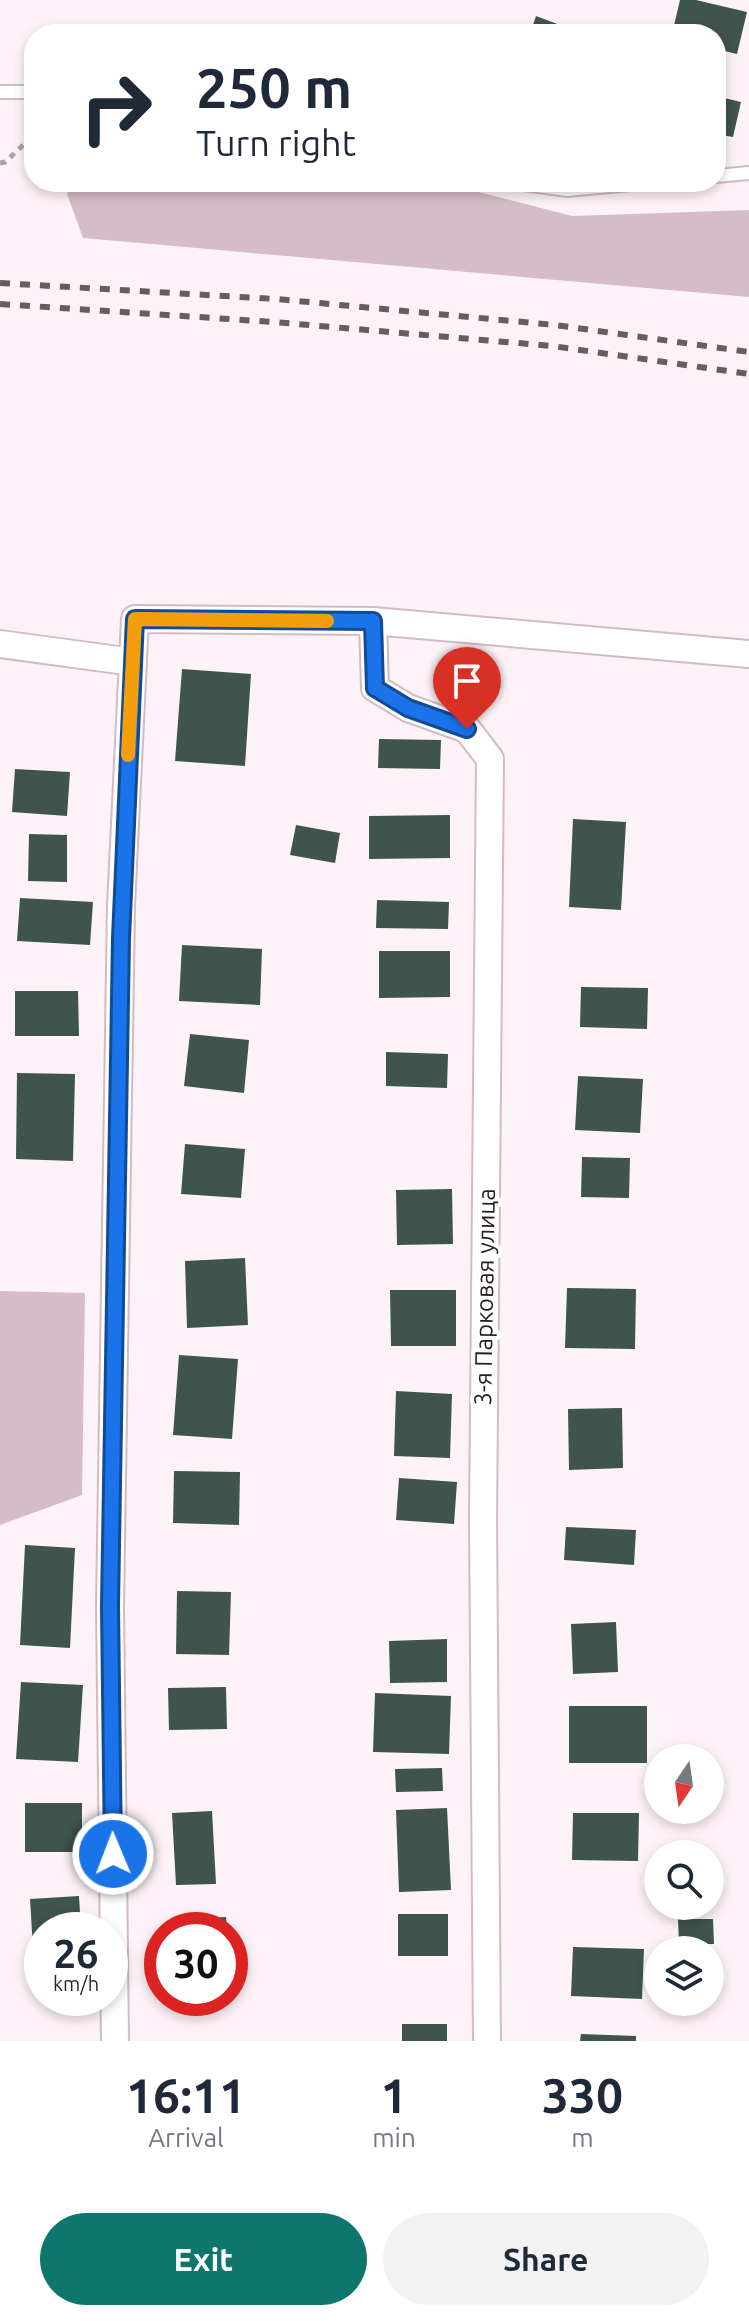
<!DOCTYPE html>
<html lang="en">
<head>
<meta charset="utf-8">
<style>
	:root { --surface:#fff; --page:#f2f2f3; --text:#1f2937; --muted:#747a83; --accent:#0f766e }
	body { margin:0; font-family:Ubuntu,sans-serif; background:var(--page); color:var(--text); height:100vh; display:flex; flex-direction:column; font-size:30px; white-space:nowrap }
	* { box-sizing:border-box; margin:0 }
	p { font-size:26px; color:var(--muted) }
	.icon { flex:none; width:44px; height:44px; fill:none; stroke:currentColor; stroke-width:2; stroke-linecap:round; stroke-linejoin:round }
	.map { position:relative; height:2041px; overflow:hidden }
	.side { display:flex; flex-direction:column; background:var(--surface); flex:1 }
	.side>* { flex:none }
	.top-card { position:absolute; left:24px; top:24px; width:702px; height:168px; border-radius:32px; box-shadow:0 4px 12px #0003; background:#fff; color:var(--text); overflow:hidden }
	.needle { width:52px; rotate:193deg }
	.tools { position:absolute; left:644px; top:1744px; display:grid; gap:16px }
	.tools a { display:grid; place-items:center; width:80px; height:80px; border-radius:50%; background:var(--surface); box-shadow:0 4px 12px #0003; font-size:40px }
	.speed { position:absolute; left:24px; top:1912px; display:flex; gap:16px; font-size:40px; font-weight:700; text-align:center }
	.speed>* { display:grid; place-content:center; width:104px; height:104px; border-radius:50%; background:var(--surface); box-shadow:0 4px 12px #0003; line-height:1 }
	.speed small { font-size:20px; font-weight:400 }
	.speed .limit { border:12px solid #d22; background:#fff; color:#111 }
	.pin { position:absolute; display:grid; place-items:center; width:68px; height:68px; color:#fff; margin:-82px -34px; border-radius:50% 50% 50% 0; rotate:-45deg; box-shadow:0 0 8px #0007 }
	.pin .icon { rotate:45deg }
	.me { position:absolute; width:88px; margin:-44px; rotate:359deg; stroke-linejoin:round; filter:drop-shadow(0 0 6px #0008) }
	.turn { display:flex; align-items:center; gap:28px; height:168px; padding:0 40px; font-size:36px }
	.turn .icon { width:104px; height:104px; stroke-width:2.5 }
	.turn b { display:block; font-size:56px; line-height:68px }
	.eta { display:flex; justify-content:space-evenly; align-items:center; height:136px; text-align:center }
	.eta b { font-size:48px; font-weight:700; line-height:56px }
	.action { display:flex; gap:16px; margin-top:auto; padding:16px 40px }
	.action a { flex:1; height:92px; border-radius:48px; background:var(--accent); color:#fff; font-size:32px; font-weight:700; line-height:92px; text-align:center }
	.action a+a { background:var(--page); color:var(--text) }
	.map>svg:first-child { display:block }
</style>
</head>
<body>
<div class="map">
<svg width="749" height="2041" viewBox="0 0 749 2041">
	<rect width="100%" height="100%" fill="#fdf2f7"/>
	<!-- green -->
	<path fill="#d6bcc7" d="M 72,182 L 458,182 L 471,190 L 572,216 L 749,210 L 749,297 L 83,238 L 67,194 Z
		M 0,1291 L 85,1293 L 82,1495 L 0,1525 Z"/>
	<!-- building -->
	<path fill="#3e544c" d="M 680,0 L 696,0 L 747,12 L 737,54 L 716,49 L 716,34 L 672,34 Z
		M 536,16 L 584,34 L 530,34 Z
		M 716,96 L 741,102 L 733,137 L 716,134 Z
		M 182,669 L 251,674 L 245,766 L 175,761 Z
		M 379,739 L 441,740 L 440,769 L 378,768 Z
		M 15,769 L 70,772 L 67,816 L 12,812 Z
		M 450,815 L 450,858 L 369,859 L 369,816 Z
		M 573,819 L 626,822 L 621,910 L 569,907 Z
		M 296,825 L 340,833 L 335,863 L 290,855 Z
		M 29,834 L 67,835 L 67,882 L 28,881 Z
		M 20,898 L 93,902 L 90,945 L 17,941 Z
		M 377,900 L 449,902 L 448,929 L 376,928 Z
		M 182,945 L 262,949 L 260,1005 L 179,1001 Z
		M 379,951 L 450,951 L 450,997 L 379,998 Z
		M 581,987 L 648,988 L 647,1029 L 580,1027 Z
		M 15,991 L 78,991 L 79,1036 L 15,1036 Z
		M 190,1034 L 249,1040 L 244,1093 L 184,1086 Z
		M 386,1052 L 448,1054 L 447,1088 L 386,1086 Z
		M 17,1073 L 75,1074 L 73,1161 L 16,1159 Z
		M 578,1076 L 643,1079 L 640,1133 L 575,1130 Z
		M 185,1144 L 245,1149 L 241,1198 L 181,1194 Z
		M 582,1157 L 630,1158 L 629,1198 L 581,1197 Z
		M 452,1189 L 453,1244 L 397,1245 L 396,1190 Z
		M 245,1258 L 248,1325 L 187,1328 L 185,1261 Z
		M 567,1288 L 636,1289 L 635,1349 L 565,1348 Z
		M 390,1290 L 456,1290 L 456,1346 L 391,1346 Z
		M 179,1355 L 238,1359 L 232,1439 L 173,1435 Z
		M 396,1391 L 452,1394 L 450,1458 L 394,1456 Z
		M 622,1408 L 623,1468 L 569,1470 L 568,1409 Z
		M 174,1471 L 240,1472 L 239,1525 L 173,1523 Z
		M 399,1478 L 457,1482 L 454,1524 L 396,1520 Z
		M 566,1527 L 636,1530 L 634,1565 L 564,1560 Z
		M 25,1545 L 75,1548 L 70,1648 L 20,1645 Z
		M 177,1591 L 231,1592 L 229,1655 L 176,1654 Z
		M 616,1622 L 618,1672 L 573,1674 L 571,1624 Z
		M 447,1639 L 447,1682 L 390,1683 L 389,1641 Z
		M 21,1682 L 83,1685 L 78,1762 L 16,1759 Z
		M 226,1687 L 227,1729 L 169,1730 L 168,1688 Z
		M 375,1693 L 451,1696 L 449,1754 L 373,1752 Z
		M 569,1706 L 647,1706 L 647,1763 L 569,1763 Z
		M 442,1768 L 443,1791 L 396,1792 L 395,1769 Z
		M 25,1803 L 82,1803 L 82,1852 L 25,1852 Z
		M 447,1808 L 451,1890 L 399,1892 L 396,1810 Z
		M 212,1811 L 216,1884 L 176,1885 L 172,1813 Z
		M 573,1813 L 639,1813 L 638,1861 L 572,1860 Z
		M 79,1896 L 81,1930 L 42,1930 L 42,1964 L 34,1965 L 30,1899 Z
		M 398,1914 L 448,1914 L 448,1956 L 398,1956 Z
		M 226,1917 L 227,1930 L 174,1930 L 174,1920 Z
		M 678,1919 L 713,1919 L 714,1944 L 679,1944 Z
		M 573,1947 L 644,1949 L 642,1999 L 571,1996 Z
		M 402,2024 L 447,2024 L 447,2041 L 402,2041 Z
		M 581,2034 L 636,2036 L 636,2041 L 580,2041 Z"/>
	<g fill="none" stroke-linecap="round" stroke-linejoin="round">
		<!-- lane casing -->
		<g stroke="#d3bbc5" stroke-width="16">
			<path id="lane" d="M 0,92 L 34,92
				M 716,176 L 749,173
				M 510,182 L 567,190 L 652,182"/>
		</g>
		<!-- street casing -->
		<g stroke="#d3bbc5" stroke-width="30">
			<path id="street" d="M 373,621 L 375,688 L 408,708 L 467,729 L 490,759 L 483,1519 L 487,2041
				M 0,644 L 133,662
				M 115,2041 L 110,1606 L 121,906 L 135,619 L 373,621 L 749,654"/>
		</g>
		<!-- path -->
		<path stroke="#ada2a7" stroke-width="5" stroke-dasharray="6 6" stroke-linecap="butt" d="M 0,163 L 5,162 L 34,135"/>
		<!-- lane -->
		<use href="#lane" stroke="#fff" stroke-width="12"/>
		<!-- street -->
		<use href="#street" stroke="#fff" stroke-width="26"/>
		<!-- rail -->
		<path stroke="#665d60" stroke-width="6" stroke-dasharray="10 10" stroke-linecap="butt" d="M 0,283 L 276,299 L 555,325 L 749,352
			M 0,304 L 274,322 L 552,346 L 749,374"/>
	</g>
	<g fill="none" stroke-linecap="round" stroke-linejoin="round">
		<!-- route casing -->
		<g stroke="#114b97" stroke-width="20">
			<path id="route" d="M 113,1854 L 110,1606 L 121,938 L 135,619 L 373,621 L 375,688 L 408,708 L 467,729"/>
		</g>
		<!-- route -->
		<use href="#route" stroke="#1a73e8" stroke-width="14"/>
		<!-- slow -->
		<path stroke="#f59e0b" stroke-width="14" d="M 128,755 L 135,619 L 327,621"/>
	</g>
	<g text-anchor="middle" stroke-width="8" stroke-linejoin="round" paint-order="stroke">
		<!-- street labels -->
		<g font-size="24" fill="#251c1f" stroke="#fff">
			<text transform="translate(485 1297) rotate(-89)" y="8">3-я Парковая улица</text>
		</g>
	</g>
</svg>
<div class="tools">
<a><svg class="needle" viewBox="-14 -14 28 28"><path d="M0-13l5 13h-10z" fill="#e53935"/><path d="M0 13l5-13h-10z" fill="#747a83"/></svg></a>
<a><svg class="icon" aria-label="search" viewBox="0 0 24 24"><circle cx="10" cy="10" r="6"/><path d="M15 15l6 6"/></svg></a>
<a><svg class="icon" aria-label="layers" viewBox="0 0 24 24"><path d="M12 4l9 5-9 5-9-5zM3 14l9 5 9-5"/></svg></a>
</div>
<div class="speed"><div>26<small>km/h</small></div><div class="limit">30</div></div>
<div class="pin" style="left:467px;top:729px;background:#d93025"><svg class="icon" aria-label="arrive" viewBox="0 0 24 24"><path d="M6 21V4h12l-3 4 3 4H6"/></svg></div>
<svg class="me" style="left:113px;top:1854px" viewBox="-20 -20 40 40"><circle r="17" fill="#1a73e8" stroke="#fff" stroke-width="3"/><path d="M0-11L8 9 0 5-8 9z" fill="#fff"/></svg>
<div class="top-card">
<div class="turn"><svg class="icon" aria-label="right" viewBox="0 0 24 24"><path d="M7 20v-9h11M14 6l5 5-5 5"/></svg><div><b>250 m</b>Turn right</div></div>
</div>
</div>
<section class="side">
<div class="eta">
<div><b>16:11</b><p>Arrival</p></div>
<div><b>1</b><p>min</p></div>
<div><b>330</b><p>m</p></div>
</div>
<div class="action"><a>Exit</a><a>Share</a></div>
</section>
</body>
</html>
